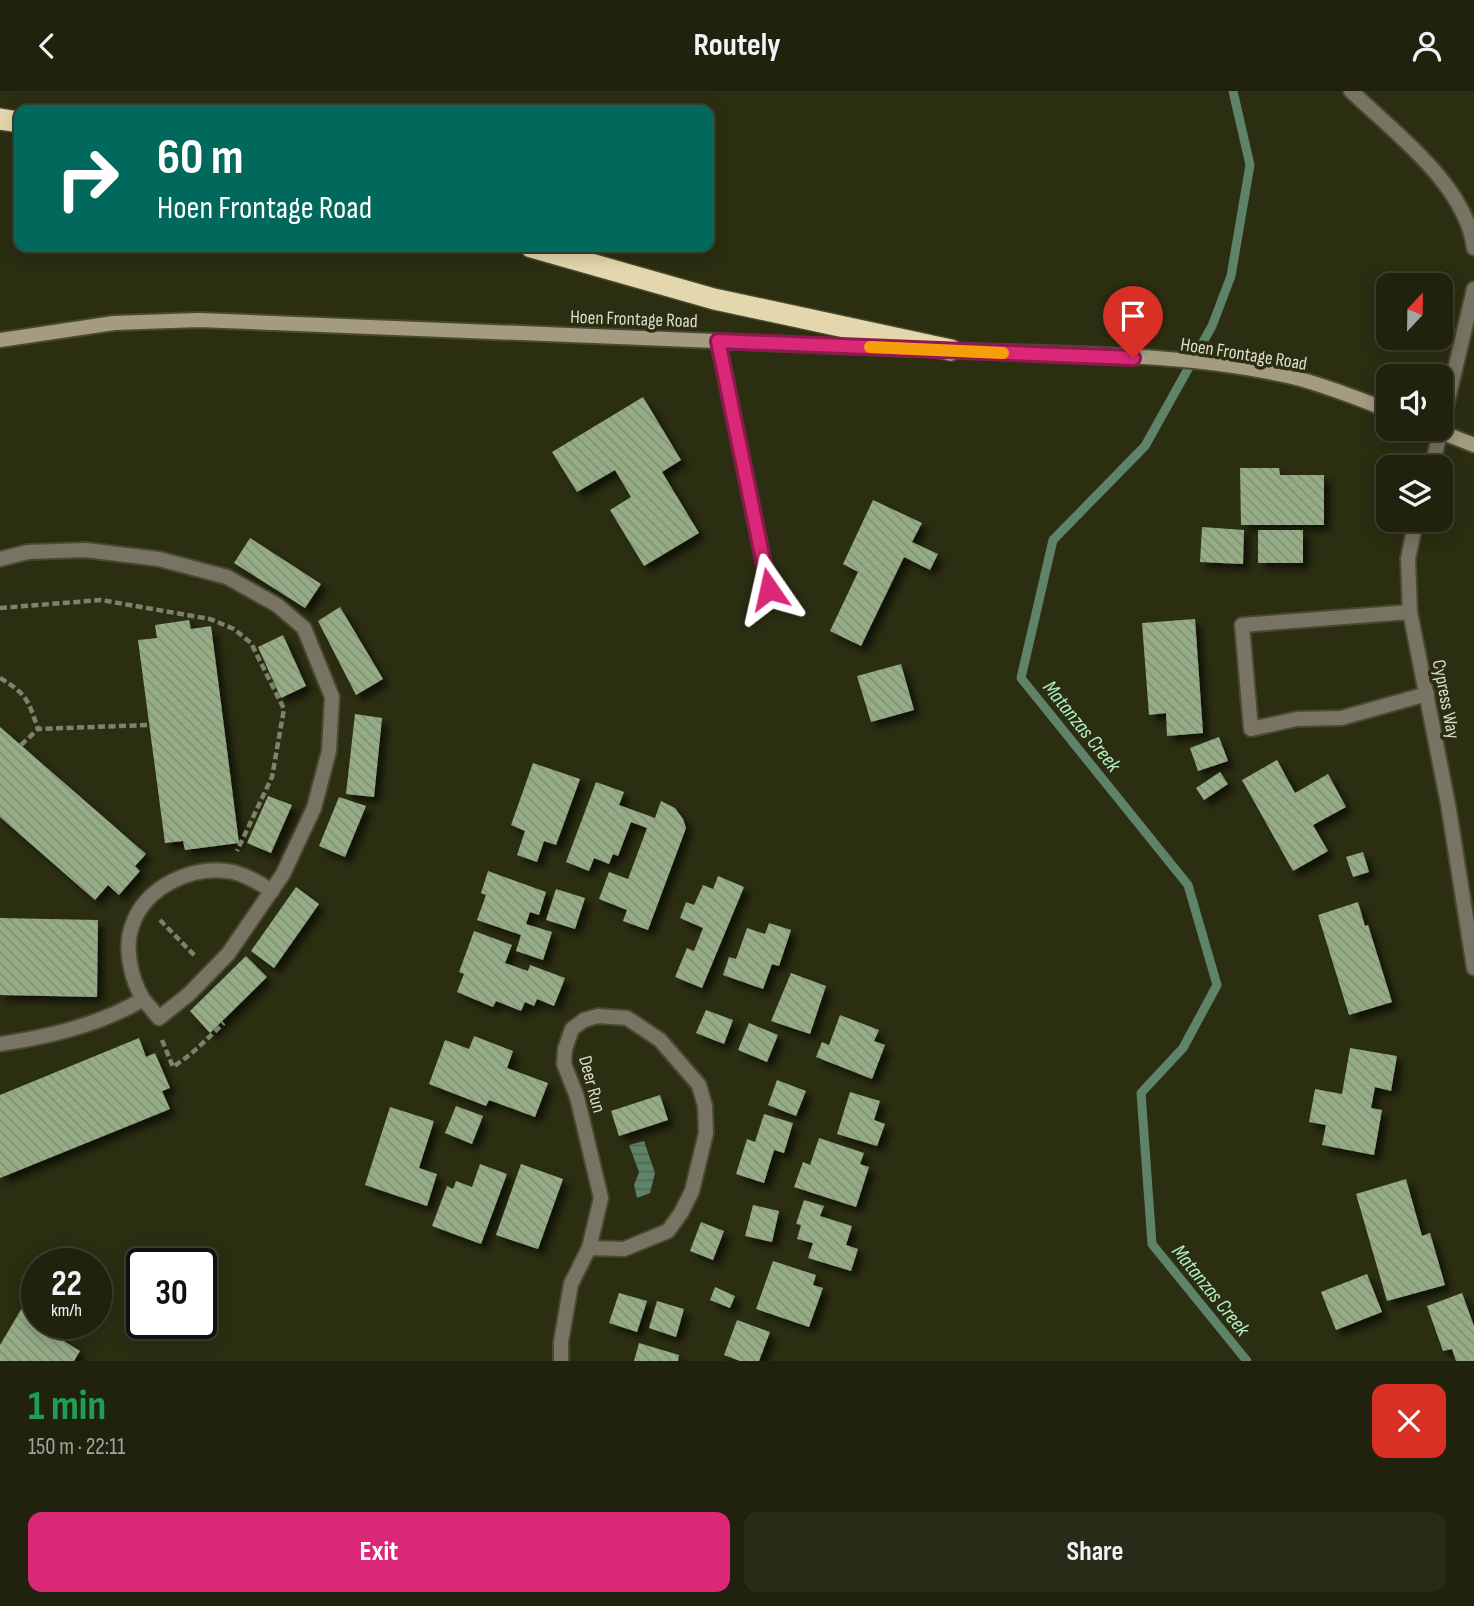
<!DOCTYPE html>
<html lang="en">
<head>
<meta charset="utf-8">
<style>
	:root { --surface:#21220e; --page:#292a17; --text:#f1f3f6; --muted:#a2a49e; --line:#3e3f2e; --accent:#db2777 }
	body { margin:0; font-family:"Sofia Sans Condensed",sans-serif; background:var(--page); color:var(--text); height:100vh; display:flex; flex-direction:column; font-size:26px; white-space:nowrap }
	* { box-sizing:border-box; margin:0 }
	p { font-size:23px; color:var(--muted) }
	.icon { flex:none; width:38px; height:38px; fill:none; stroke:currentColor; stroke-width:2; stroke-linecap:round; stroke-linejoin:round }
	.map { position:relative; height:1270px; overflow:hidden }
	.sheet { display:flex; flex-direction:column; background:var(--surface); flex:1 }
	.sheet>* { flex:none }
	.banner { position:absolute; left:14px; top:14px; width:700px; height:147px; border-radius:14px; box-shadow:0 4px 18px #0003,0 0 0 2px var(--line); background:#00695c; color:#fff; overflow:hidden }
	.needle { width:46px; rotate:22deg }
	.buttons { position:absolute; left:1376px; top:182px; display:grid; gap:14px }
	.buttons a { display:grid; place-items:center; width:77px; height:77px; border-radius:14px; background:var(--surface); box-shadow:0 4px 18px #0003,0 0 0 2px var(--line); font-size:35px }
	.speed { position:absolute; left:21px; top:1157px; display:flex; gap:14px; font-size:35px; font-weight:700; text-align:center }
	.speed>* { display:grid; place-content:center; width:91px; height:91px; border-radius:50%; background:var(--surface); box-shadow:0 4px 18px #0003,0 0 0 2px var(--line); line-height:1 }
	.speed small { font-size:18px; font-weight:400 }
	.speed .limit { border:4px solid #111; border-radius:10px; background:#fff; color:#111 }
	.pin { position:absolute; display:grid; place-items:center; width:60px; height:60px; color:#fff; margin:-72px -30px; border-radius:50% 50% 50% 0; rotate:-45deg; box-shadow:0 0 7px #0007 }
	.pin .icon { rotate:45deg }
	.me { position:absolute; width:77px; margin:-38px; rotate:349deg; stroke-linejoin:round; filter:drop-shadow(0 0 5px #0008) }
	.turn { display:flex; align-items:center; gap:24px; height:147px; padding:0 28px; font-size:32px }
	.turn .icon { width:91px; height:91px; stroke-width:2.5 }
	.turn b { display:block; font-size:49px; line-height:60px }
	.round { display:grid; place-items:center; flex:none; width:74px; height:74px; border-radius:14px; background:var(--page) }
	.head { display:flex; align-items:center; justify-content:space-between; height:119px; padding:0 28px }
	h1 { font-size:42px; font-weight:700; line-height:52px; color:#1e9e55 }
	.button { display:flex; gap:14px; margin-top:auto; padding:14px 28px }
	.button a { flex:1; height:80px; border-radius:14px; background:var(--accent); color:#fff; font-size:28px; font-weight:700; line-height:80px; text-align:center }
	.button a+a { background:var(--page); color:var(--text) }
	header { display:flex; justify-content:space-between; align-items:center; height:91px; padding:0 28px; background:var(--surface); font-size:32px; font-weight:700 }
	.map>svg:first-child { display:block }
</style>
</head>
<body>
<header><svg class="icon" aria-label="back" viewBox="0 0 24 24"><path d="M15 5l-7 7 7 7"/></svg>Routely<svg class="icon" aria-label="person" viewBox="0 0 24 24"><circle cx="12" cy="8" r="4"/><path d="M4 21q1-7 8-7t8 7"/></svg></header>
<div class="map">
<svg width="1474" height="1270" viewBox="0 0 1474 1270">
	<defs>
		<pattern id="water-rules" width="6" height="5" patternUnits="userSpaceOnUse" patternTransform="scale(1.75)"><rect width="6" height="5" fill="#5f8369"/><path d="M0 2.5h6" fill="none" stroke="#536958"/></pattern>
		<pattern id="building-back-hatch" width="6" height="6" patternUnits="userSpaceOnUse" patternTransform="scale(1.75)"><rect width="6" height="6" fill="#96ac87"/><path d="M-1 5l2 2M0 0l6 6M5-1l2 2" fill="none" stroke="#819275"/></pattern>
		<filter id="shadow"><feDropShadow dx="6" dy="6" stdDeviation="3.5" flood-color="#0009"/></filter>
	</defs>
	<rect width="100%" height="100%" fill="#2c2e12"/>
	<!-- water -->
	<path fill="url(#water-rules)" d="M 644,1050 L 655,1082 L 650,1102 L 637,1107 L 634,1094 L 639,1081 L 629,1054 Z"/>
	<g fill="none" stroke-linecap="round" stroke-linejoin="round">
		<!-- stream -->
		<path stroke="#5f8369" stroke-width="9" d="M 1233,0 L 1250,74 L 1231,185 L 1212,235 L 1145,355 L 1053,449 L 1021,587 L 1188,794 L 1217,894 L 1183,957 L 1141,1002 L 1152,1153 L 1247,1270"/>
	</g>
	<!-- building -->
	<path fill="url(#building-back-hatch)" filter="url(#shadow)" d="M 643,306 L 681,369 L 662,381 L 699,442 L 644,475 L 610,419 L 631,406 L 615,379 L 577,401 L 552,361 Z
		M 1240,377 L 1279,377 L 1280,384 L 1324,384 L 1324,434 L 1241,434 Z
		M 873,409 L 922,432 L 912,451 L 938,463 L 930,479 L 904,466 L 861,555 L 830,540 L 858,481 L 843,473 Z
		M 1202,436 L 1244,439 L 1243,473 L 1200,471 Z
		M 1258,439 L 1303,439 L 1303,472 L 1258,472 Z
		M 250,447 L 321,493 L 305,517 L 234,472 Z
		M 340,516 L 383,588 L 356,604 L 318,530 Z
		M 1195,528 L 1203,642 L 1167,645 L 1166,622 L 1149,624 L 1142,532 Z
		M 189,529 L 191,538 L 211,535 L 239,752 L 185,759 L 183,750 L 165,752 L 138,549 L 157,547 L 155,534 Z
		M 283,544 L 306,595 L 281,607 L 258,556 Z
		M 901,573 L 914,619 L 871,631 L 857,585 Z
		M 355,623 L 382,627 L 374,706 L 346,703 Z
		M 0,636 L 146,763 L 135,775 L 140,780 L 119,804 L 108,794 L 95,809 L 0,726 Z
		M 1219,646 L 1228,670 L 1198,680 L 1190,657 Z
		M 1277,669 L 1295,702 L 1328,683 L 1346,716 L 1313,734 L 1328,760 L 1293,780 L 1242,689 Z
		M 533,672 L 580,688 L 556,754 L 544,750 L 537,771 L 517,764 L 525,740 L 511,734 Z
		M 1220,681 L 1228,693 L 1204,709 L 1196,697 Z
		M 596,691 L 624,701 L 619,714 L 655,727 L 661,710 L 675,717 L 683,728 L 686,737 L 648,839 L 623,830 L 627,819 L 599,808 L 609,781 L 628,788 L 647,737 L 631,731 L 618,765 L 613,763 L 609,773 L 594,767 L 589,780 L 566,771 Z
		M 268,705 L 292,714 L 271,762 L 247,752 Z
		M 339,706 L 366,715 L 345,766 L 319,755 Z
		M 1363,761 L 1369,781 L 1353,786 L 1346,766 Z
		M 488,780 L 546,801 L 539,824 L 530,821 L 526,833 L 552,841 L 543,869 L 516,860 L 521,844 L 477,829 L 486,804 L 481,802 Z
		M 718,785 L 744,796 L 702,897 L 675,886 L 687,857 L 694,860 L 703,837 L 680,827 L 686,811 L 694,814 L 703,794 L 713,798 Z
		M 296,796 L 319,813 L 274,877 L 251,860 Z
		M 556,798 L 585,807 L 575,838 L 546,829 Z
		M 1358,811 L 1365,835 L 1368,834 L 1392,911 L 1349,924 L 1318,824 Z
		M 0,827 L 98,829 L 97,906 L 0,904 Z
		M 769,832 L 791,839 L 779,875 L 772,873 L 763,898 L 723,884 L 729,866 L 736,868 L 747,837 L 765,843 Z
		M 474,840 L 512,854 L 505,872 L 528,880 L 530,874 L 565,887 L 554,915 L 537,908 L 534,915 L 525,911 L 521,920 L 496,910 L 493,916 L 457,901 L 464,883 L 459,881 Z
		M 246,865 L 267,886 L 210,942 L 190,920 Z
		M 791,882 L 826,895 L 810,943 L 771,930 Z
		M 706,919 L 733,929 L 724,953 L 696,942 Z
		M 840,924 L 879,939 L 874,950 L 885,954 L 872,988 L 816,966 L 822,951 L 829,954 Z
		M 749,932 L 778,944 L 767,971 L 738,959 Z
		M 474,945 L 513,960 L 507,977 L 548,992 L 535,1026 L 489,1009 L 486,1015 L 429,993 L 445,949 L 469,958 Z
		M 139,947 L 146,966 L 155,962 L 170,997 L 162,1000 L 170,1018 L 0,1087 L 0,1004 Z
		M 1350,957 L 1397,965 L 1391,1000 L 1375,996 L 1371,1017 L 1382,1019 L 1374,1064 L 1322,1054 L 1326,1034 L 1309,1031 L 1315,998 L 1342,1003 Z
		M 777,989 L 806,1000 L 796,1025 L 768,1014 Z
		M 850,1001 L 880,1010 L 874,1029 L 885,1033 L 877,1055 L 837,1043 Z
		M 660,1004 L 668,1029 L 619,1045 L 611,1020 Z
		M 456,1015 L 483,1025 L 472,1053 L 445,1042 Z
		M 390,1016 L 434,1030 L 419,1077 L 437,1083 L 427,1115 L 365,1094 Z
		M 764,1023 L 793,1032 L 784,1062 L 774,1059 L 764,1092 L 736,1083 L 747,1048 L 755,1051 Z
		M 819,1047 L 864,1062 L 860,1073 L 869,1076 L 856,1116 L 794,1096 L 803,1071 L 810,1074 Z
		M 480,1073 L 507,1083 L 481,1153 L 432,1135 L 447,1095 L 453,1098 L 456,1090 L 472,1096 Z
		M 521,1073 L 563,1088 L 538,1158 L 496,1144 Z
		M 1406,1088 L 1422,1145 L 1430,1142 L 1445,1194 L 1387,1210 L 1356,1103 Z
		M 804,1109 L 824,1115 L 820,1125 L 852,1135 L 846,1154 L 858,1158 L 851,1180 L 808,1167 L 813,1152 L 797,1148 L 801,1134 L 796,1133 Z
		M 753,1114 L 779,1120 L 772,1151 L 745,1145 Z
		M 701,1131 L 724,1140 L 713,1169 L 690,1160 Z
		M 773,1170 L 816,1184 L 813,1194 L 823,1197 L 809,1236 L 756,1218 Z
		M 1367,1183 L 1382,1221 L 1336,1239 L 1321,1201 Z
		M 715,1196 L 735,1205 L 730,1217 L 710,1209 Z
		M 619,1202 L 647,1210 L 637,1241 L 609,1232 Z
		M 1462,1202 L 1474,1235 L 1474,1270 L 1456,1270 L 1452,1258 L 1443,1260 L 1427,1215 Z
		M 657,1210 L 684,1218 L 676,1246 L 649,1237 Z
		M 25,1212 L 37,1219 L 37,1232 L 55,1232 L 49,1241 L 80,1260 L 74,1270 L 0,1270 L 0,1254 Z
		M 737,1229 L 770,1241 L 759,1270 L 740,1270 L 724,1264 Z
		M 639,1252 L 679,1264 L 678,1270 L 634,1270 Z"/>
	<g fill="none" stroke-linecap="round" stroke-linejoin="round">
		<!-- lane casing -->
		<g stroke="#484a30" stroke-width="18">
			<path id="lane" d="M 0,468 L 28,461 L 85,459 L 159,468 L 227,486 L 277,514 L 304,537 L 332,606 L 329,660 L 314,717 L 283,783 L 228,863 L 189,903 L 159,927 L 143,908 C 101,934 48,946 0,953
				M 1410,521 L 1242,534 L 1251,638 L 1297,628 L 1341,627 L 1427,603
				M 143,908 C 131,888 124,857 132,835 C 145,795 194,773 233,781 C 248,785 260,792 272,800"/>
		</g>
		<!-- street casing -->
		<g stroke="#484a30" stroke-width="18">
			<path id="street" d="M 1351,0 C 1395,42 1466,94 1474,157
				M 718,250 L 769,498
				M 1432,376 L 1474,198
				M 1416,429 L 1408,468 L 1410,521 L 1448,713 L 1474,877
				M 561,1270 L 561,1251 L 571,1193 L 589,1157 L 601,1107 L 577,1006 L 564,973 L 565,958 L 572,938 L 584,929 L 598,925 L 627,927 L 660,949 L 699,994 L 705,1015 L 706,1042 L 692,1100 L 681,1122 L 668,1140 L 624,1158 L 589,1157"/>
		</g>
		<!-- secondary casing -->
		<g stroke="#484a30" stroke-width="18">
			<path id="secondary" d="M 0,249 L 114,232 L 199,229 L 910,258
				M 945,259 C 1059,264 1179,260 1292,286 C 1325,294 1356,307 1388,319
				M 1433,338 L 1474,354"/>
		</g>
		<!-- highway casing -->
		<g stroke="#484a30" stroke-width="24">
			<path id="highway" d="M 0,28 L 19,31
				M 531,156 L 714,208 L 951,259"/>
		</g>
		<!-- path -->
		<path stroke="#7f816b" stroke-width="4.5" stroke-dasharray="7 3.5" stroke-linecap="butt" d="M 0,517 L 101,509 L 210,528 L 234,538 L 251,552 L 284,618 L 272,686 L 237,760
			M 0,587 C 27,603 28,609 38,638 L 149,634
			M 21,654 L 38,638
			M 160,829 L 195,865
			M 162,949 L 173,976 L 191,963 L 224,932"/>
		<!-- lane -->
		<use href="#lane" stroke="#787362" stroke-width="14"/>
		<!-- street -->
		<use href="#street" stroke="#787362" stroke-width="14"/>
		<!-- secondary -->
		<use href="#secondary" stroke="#a49b81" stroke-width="14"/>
		<!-- highway -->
		<use href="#highway" stroke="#e5d7ad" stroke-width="21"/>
	</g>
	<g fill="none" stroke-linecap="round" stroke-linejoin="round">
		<!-- route casing -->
		<g stroke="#8e194d" stroke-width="18">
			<path id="route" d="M 769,498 L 718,250 L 1133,267"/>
		</g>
		<!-- route -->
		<use href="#route" stroke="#db2777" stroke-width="12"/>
		<!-- slow -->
		<path stroke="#f59e0b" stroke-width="12" d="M 870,256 L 1003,262"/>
	</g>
	<g text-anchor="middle" stroke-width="7" stroke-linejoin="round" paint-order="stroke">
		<!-- street labels -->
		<g font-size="19" fill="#dddfcf" stroke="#2c2e12">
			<text transform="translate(634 227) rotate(2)" y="7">Hoen Frontage Road</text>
			<text transform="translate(1244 262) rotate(9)" y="7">Hoen Frontage Road</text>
			<text transform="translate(1447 608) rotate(79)" y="7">Cypress Way</text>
			<text transform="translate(593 993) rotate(75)" y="7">Deer Run</text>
		</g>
		<!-- water labels -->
		<g font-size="21" font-style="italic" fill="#b2efc3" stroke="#2c2e12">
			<text transform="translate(1082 635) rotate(51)" y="7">Matanzas Creek</text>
			<text transform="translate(1211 1199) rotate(51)" y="7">Matanzas Creek</text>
		</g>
	</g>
</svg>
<div class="buttons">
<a><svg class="needle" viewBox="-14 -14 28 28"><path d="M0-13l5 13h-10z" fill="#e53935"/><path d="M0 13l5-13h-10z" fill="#a2a49e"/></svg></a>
<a><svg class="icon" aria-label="sound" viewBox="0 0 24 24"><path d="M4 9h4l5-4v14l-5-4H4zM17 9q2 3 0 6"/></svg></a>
<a><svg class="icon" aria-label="layers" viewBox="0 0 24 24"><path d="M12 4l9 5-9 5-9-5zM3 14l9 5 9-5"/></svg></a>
</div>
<div class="speed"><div>22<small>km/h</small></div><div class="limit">30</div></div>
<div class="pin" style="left:1133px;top:267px;background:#d93025"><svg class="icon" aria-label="arrive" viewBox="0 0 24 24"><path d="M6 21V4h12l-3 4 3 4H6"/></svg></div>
<svg class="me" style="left:769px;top:498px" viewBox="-20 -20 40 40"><path d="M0-17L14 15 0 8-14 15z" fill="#db2777" stroke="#fff" stroke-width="4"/></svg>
<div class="banner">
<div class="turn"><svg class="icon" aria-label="right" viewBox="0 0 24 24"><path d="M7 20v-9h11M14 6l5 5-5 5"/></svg><div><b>60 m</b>Hoen Frontage Road</div></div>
</div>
</div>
<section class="sheet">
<div class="head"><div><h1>1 min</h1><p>150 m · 22:11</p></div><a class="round" style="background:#d93025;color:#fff"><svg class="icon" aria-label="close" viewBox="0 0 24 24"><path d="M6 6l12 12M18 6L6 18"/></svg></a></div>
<div class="button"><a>Exit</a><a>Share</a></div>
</section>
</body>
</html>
